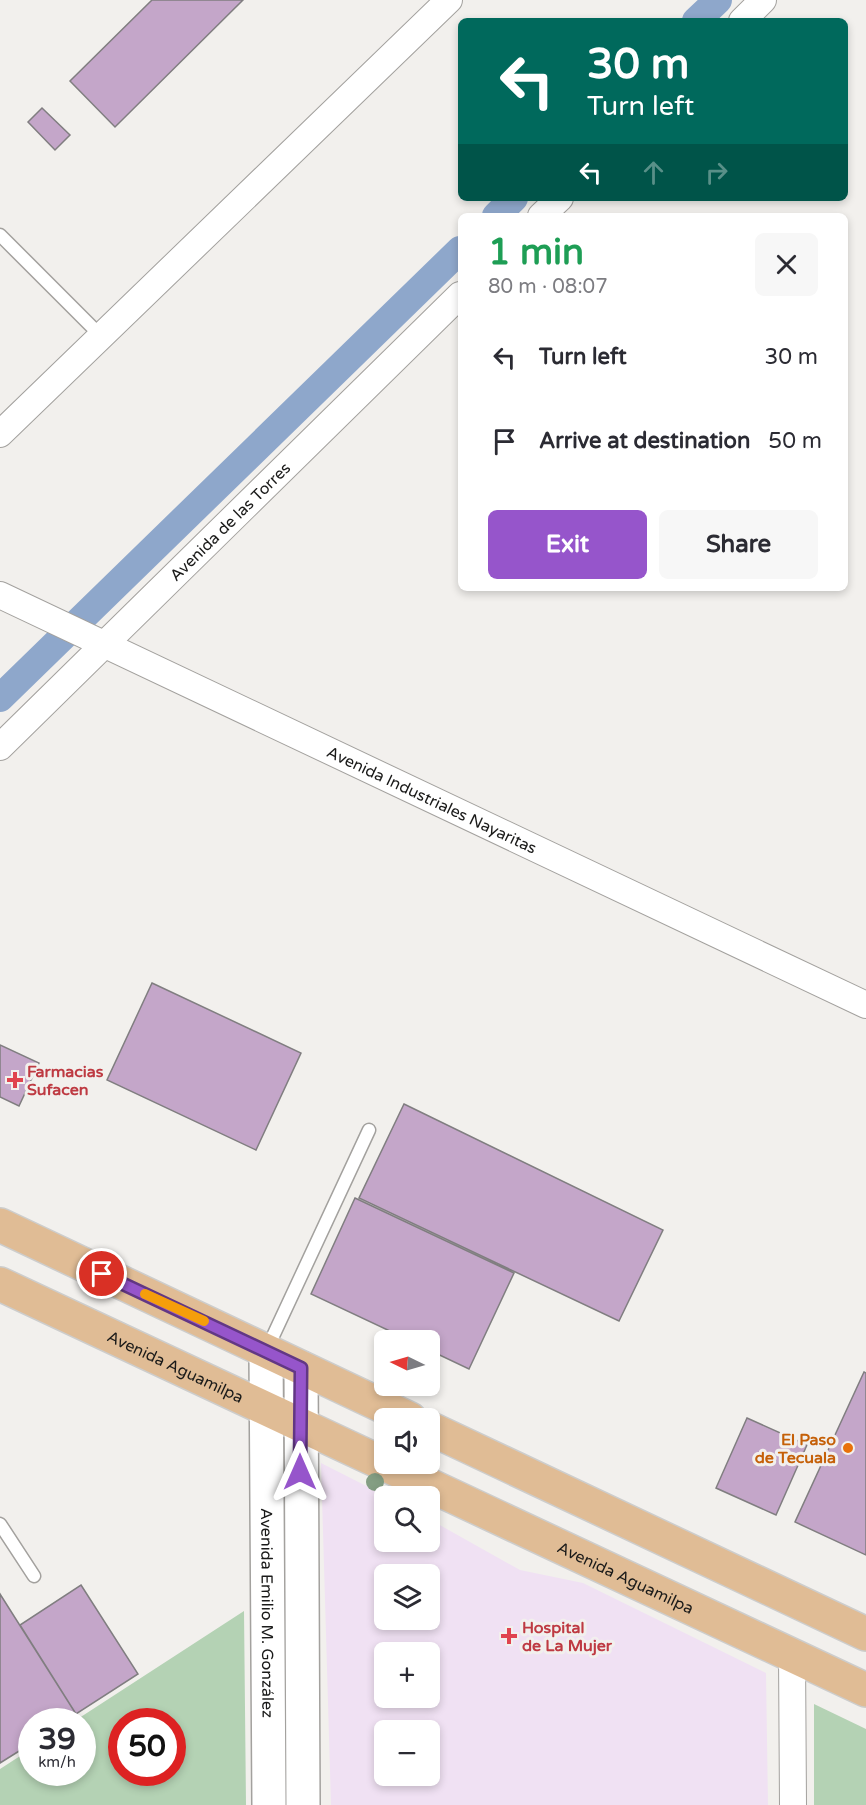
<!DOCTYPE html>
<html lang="en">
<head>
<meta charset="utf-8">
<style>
	:root { --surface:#fff; --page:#f7f7f7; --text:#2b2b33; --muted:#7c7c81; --accent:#9655cb }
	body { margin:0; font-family:"Varela Round",sans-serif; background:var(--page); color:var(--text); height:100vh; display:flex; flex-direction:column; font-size:22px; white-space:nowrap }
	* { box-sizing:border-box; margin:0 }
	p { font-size:20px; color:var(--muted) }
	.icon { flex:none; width:33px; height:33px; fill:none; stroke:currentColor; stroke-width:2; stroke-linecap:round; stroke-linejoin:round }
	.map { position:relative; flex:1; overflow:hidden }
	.sheet { position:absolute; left:458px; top:213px; width:390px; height:378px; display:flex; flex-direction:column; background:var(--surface); border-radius:9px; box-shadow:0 3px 9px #0003 }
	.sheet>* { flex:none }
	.top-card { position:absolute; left:458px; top:18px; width:390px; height:183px; border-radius:9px; box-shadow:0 3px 9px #0003; background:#00695c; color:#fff; overflow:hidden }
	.needle { width:39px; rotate:275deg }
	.tools { position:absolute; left:374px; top:1330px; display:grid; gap:12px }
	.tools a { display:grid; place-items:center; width:66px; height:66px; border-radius:9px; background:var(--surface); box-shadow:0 3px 9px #0003; font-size:30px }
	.speed { position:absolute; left:18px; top:1708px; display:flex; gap:12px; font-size:30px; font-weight:700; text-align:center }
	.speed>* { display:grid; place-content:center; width:78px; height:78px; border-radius:50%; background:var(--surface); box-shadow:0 3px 9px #0003; line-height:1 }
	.speed small { font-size:15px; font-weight:400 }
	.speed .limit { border:9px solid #d22; background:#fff; color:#111 }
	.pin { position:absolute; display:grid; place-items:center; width:51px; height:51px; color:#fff; margin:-26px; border:3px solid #fff; border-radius:50%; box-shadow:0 2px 6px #0007 }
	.me { position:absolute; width:66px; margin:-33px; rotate:0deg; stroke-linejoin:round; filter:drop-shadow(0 0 4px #0008) }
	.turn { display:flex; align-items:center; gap:21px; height:126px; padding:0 30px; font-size:27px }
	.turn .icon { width:78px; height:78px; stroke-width:2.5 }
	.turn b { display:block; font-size:42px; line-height:51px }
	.lanes { display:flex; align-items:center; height:57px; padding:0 30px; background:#0003; justify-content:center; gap:30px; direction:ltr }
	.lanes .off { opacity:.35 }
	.round { display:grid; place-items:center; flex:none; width:63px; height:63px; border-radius:9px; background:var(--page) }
	.summary { display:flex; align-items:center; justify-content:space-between; height:102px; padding:0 30px }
	h1 { font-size:36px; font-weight:700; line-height:45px; color:#1e9e55 }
	.cta { display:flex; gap:12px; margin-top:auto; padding:12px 30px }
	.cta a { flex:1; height:69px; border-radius:9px; background:var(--accent); color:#fff; font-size:24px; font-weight:700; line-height:69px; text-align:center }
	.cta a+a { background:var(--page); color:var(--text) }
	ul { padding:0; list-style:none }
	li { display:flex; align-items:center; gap:18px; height:84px; padding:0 30px }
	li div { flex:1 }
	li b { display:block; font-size:22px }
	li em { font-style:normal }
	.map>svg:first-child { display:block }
</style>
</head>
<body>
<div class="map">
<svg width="866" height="1805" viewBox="0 0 866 1805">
	<rect width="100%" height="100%" fill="#f2f0ed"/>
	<!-- medical -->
	<path fill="#f0e1f3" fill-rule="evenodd" d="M 321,1463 L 388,1497 L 384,1497 L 384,1542 L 429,1542 L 429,1519 L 520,1570 L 583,1583 L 766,1673 L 768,1805 L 331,1805 ZM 384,1575 L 429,1575 L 429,1620 L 384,1620 ZM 384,1653 L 429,1653 L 429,1698 L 384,1698 ZM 384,1731 L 429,1731 L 429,1776 L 384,1776 Z"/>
	<!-- green -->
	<path fill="#b4d2b4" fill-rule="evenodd" d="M 244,1611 L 246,1805 L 0,1805 L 0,1769 L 31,1749 L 32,1773 L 82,1773 L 82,1722 L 73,1722 ZM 122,1722 L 172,1722 L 172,1773 L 122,1773 Z
		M 814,1704 L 866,1729 L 866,1805 L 814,1805 Z"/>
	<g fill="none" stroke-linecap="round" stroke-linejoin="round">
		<!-- canal -->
		<path stroke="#8ea7cb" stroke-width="28" d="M 696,21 L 718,0
			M 496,216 L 514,198
			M 0,698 L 460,250"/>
	</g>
	<!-- building -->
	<path fill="#c4a6c9" stroke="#807e80" stroke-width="1.5" d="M 152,0 L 243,0 L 115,127 L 70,81 Z
		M 42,108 L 70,135 L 55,150 L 28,122 Z
		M 152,983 L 301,1053 L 256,1150 L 107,1080 Z
		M 0,1045 L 39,1063 L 19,1106 L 0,1097 Z
		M 404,1104 L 663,1230 L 619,1321 L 359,1198 Z
		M 355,1198 L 514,1273 L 469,1369 L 429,1350 L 429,1341 L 411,1341 L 311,1294 Z
		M 864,1372 L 866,1373 L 866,1555 L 795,1522 Z
		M 747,1418 L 807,1445 L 776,1515 L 716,1488 Z
		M 81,1585 L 138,1674 L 76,1714 L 20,1625 Z
		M 0,1594 L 76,1714 L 64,1722 L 32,1722 L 32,1743 L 0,1763 Z"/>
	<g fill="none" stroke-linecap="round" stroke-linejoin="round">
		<!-- service casing -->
		<g stroke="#a3a19e" stroke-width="15">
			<path id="service" d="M 0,235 L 101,336
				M 267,1349 L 369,1130
				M 0,1524 L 34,1576"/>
		</g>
		<!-- minor casing -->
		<g stroke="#a3a19e" stroke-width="28">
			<g id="minor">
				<path d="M 742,21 L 763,0"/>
				<path d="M 541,216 L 560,198"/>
				<path d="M 0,434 L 449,0"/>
				<path id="s1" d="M 0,595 L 866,1005"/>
				<path id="s2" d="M 0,747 L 460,295"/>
				<path d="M 792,1655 L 793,1805"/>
			</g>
		</g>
		<!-- secondary casing -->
		<g stroke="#a3a19e" stroke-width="36">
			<g id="secondary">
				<path id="s3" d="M 266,1351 L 269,1805"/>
				<path d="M 301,1368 L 303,1805"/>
			</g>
		</g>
		<!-- primary casing -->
		<g stroke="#cdcdcc" stroke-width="36">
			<g id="primary">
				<path d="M 0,1225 L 410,1419"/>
				<path id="s4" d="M 0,1284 L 384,1464"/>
				<path d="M 429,1428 L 866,1634"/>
				<path id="s5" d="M 384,1464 L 866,1690"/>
			</g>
		</g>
		<!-- service -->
		<use href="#service" stroke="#fff" stroke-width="12"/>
		<!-- minor -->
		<use href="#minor" stroke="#fff" stroke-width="26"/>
		<!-- secondary -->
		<use href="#secondary" stroke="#fff" stroke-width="33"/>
		<!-- primary -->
		<use href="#primary" stroke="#e0bc95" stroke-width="33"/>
	</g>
	<!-- trees -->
	<circle fill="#849e83" cx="375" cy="1482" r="9"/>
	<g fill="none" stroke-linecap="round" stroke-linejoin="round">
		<!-- route casing -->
		<g stroke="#623784" stroke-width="15">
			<path id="route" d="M 102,1274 L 301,1368 L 300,1472"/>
		</g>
		<!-- route -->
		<use href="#route" stroke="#9655cb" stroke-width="10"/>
		<!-- slow -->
		<path stroke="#f59e0b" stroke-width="10" d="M 145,1294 L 204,1321"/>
	</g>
	<!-- markers -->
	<g fill="#e0444e" stroke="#f2f0ed" stroke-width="2">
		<path d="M12 1071h6v6h6v6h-6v6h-6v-6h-6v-6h6z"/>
		<path d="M506 1627h6v6h6v6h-6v6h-6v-6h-6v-6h6z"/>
	</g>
	<circle fill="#e8710a" stroke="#f2f0ed" stroke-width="2" cx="848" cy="1448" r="6"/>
	<g text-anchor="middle" stroke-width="6" stroke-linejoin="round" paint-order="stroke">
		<!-- street labels -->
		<g font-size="16" fill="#1a1a19" stroke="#f2f0ed">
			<text dy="6" stroke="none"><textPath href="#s2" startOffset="322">Avenida de las Torres</textPath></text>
			<text dy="6" stroke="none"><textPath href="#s1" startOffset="478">Avenida Industriales Nayaritas</textPath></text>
			<text dy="6" stroke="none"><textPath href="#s4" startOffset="194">Avenida Aguamilpa</textPath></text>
			<text dy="6" stroke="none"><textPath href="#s5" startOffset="267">Avenida Aguamilpa</textPath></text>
			<text dy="6" stroke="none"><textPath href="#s3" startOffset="262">Avenida Emilio M. González</textPath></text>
		</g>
		<!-- health labels -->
		<g font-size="16" font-weight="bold" fill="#be3a42" stroke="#f2f0ed" text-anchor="start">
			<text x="27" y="1077">Farmacias<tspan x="27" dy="18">Sufacen</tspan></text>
			<text x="522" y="1633">Hospital<tspan x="522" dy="18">de La Mujer</tspan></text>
		</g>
		<!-- food labels -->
		<g font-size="16" font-weight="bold" fill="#c56008" stroke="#f2f0ed" text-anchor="end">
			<text x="836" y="1445">El Paso<tspan x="836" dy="18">de Tecuala</tspan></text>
		</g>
	</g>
</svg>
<div class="tools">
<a><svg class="needle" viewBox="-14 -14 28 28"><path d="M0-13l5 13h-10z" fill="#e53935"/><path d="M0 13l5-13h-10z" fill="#7c7c81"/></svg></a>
<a><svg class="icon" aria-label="sound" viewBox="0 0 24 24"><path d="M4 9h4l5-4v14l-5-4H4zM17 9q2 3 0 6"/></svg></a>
<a><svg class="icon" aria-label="search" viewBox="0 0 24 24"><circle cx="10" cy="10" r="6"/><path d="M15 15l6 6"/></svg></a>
<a><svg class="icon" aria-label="layers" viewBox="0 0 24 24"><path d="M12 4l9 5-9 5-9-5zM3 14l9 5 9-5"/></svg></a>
<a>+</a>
<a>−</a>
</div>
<div class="speed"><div>39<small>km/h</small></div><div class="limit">50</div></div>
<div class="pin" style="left:102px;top:1274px;background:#d93025"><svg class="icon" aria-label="arrive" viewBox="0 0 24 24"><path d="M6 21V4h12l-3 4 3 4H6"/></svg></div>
<svg class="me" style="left:300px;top:1472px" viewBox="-20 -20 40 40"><path d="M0-17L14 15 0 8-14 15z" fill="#9655cb" stroke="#fff" stroke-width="4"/></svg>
<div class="top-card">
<div class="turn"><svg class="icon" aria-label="left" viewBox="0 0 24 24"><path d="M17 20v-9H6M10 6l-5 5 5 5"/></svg><div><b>30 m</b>Turn left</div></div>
<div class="lanes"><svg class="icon" aria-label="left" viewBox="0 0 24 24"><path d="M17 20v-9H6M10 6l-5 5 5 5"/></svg><svg class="icon off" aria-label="ahead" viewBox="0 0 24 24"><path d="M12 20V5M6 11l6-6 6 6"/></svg><svg class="icon off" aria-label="right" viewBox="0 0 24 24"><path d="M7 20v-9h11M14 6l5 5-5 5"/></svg></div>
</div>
<section class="sheet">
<div class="summary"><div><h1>1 min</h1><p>80 m · 08:07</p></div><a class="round"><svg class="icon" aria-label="close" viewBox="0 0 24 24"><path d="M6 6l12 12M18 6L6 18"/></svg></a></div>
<ul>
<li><svg class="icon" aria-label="left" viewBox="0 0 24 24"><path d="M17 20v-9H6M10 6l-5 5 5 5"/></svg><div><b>Turn left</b></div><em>30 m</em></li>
<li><svg class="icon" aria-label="arrive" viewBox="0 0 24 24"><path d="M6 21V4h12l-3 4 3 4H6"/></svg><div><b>Arrive at destination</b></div><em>50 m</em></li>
</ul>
<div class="cta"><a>Exit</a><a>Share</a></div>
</section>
</div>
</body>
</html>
